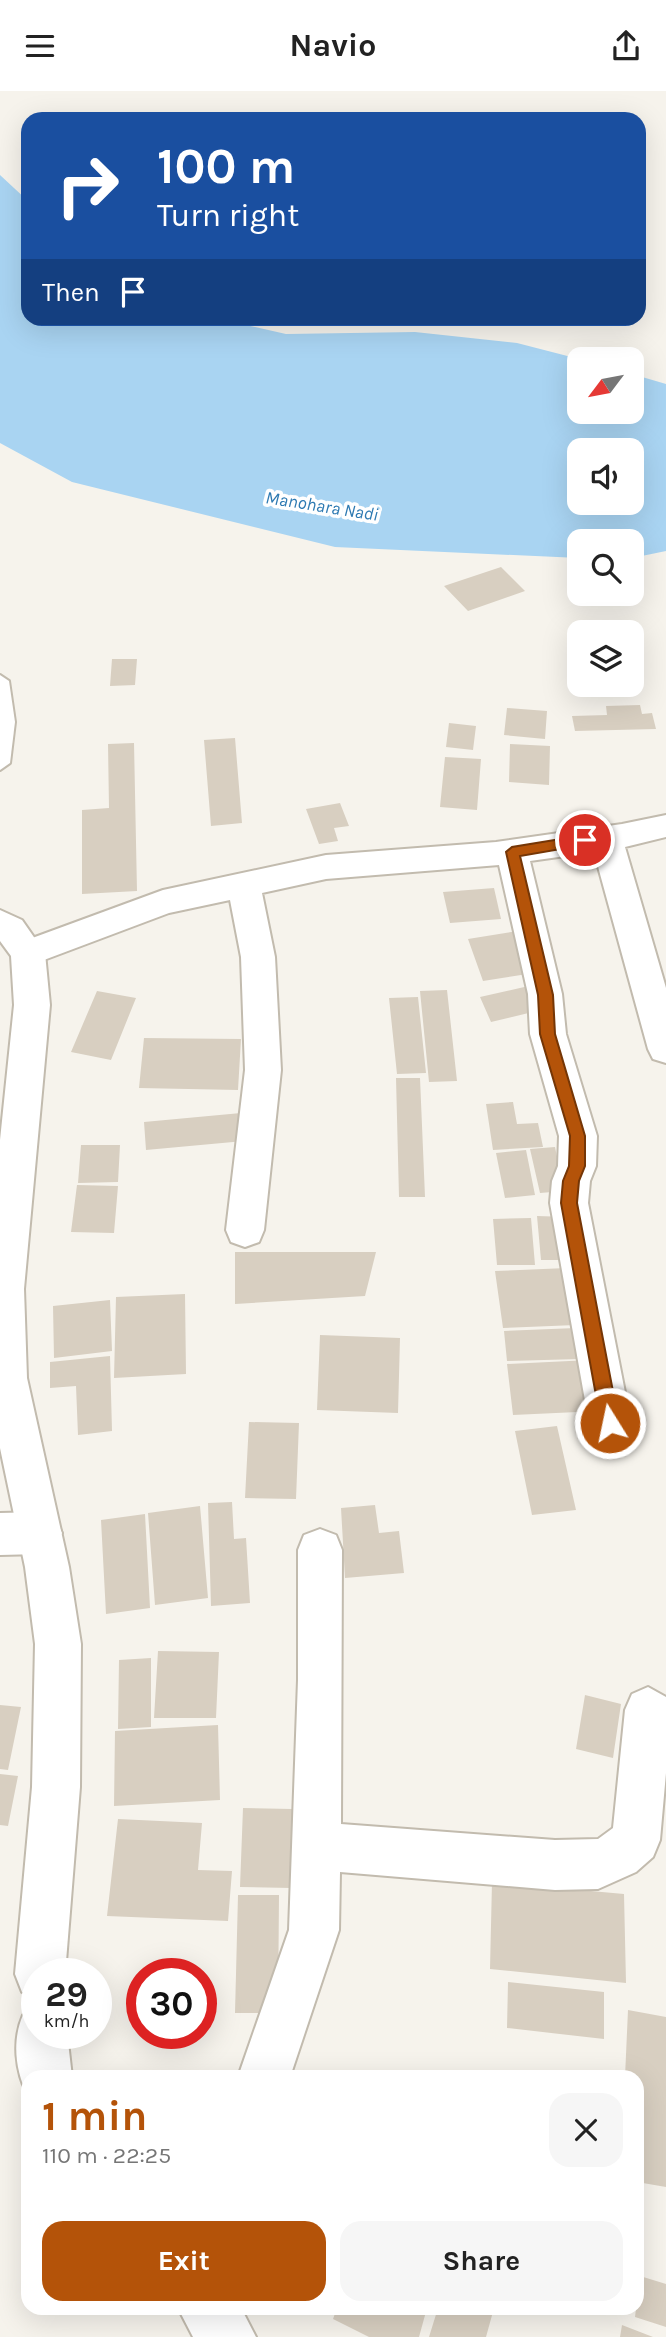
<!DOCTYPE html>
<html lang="en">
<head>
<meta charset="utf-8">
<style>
	:root { --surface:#fff; --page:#f6f6f6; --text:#222; --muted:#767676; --accent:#b45309 }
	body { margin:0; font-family:Karla,sans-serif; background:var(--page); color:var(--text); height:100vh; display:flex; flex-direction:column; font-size:26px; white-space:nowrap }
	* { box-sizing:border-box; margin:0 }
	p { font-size:23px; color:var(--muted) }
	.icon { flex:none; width:38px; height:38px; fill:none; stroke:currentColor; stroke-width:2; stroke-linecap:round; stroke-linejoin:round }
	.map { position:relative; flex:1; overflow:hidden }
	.drawer { position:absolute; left:21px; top:1979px; width:623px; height:245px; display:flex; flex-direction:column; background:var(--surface); border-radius:21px; box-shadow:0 7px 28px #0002 }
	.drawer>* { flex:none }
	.hud { position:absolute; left:21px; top:21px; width:625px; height:214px; border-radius:21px; box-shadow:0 7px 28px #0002; background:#1a4fa0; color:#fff; overflow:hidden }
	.needle { width:46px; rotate:238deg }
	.buttons { position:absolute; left:567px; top:256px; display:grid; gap:14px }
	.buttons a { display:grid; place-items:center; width:77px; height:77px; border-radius:14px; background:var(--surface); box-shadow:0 7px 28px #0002; font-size:35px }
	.speed { position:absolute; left:21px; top:1867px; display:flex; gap:14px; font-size:35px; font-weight:700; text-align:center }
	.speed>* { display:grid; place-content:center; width:91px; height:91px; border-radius:50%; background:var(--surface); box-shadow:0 7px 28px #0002; line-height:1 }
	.speed small { font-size:18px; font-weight:400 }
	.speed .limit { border:10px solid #d22; background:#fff; color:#111 }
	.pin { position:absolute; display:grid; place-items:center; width:60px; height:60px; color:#fff; margin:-30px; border:4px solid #fff; border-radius:50%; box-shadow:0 2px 7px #0007 }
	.me { position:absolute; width:77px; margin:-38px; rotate:350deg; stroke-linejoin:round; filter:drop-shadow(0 0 5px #0008) }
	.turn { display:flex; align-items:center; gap:24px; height:147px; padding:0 21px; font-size:32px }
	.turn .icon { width:91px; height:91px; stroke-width:2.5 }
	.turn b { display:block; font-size:49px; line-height:60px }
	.then { display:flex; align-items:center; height:66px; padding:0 21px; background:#0003; gap:14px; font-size:26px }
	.round { display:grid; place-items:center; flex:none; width:74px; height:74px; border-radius:21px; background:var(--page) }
	.headline { display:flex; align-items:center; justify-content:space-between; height:119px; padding:0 21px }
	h1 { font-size:42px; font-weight:700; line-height:52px; color:var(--accent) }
	.cta { display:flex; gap:14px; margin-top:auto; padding:14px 21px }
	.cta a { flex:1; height:80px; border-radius:21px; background:var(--accent); color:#fff; font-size:28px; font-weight:700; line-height:80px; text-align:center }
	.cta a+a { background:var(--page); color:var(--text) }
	header { display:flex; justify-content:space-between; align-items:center; height:91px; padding:0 21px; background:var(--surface); font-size:32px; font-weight:700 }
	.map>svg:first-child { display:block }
</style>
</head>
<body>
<header><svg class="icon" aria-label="menu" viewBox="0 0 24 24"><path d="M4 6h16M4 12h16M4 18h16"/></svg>Navio<svg class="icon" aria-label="share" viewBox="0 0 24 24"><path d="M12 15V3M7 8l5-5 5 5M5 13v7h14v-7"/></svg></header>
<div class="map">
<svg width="666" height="2246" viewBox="0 0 666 2246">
	<rect width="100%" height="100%" fill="#f6f3ec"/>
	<!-- water -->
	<path fill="#a9d4f2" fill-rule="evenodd" d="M 0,84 L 28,110 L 28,228 L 219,228 L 286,243 L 415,241 L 517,252 L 579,268 L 579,320 L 632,320 L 632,283 L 666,293 L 666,460 L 632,467 L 632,450 L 579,450 L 579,467 L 335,456 L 72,391 L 0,352 ZM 579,359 L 632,359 L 632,411 L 579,411 Z"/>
	<!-- building -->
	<path fill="#d8cfc1" d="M 501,476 L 525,500 L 468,520 L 444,495 Z
		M 112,568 L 137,568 L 135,594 L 110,595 Z
		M 640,614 L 642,623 L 652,622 L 656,638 L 575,640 L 572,625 L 607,624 L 606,615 Z
		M 507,617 L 547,620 L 545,648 L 504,644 Z
		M 449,632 L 476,635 L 473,659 L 446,656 Z
		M 235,647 L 242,732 L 211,735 L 204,649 Z
		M 134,652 L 137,800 L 82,803 L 82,719 L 109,717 L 108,653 Z
		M 510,653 L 550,655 L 549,694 L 509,691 Z
		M 445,666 L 481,668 L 477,719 L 440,716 Z
		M 340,712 L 349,735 L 334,737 L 338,750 L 319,753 L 306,718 Z
		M 494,797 L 501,828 L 450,832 L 443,801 Z
		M 518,840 L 534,882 L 483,890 L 468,848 Z
		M 533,894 L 545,918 L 491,931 L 480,906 Z
		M 447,899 L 457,990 L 429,991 L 420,900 Z
		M 97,900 L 136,907 L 111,969 L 71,961 Z
		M 418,906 L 426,982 L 397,983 L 389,907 Z
		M 144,947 L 241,948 L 238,999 L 139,997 Z
		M 396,987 L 420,987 L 425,1106 L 399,1106 Z
		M 513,1011 L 517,1033 L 538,1032 L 543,1056 L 493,1059 L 486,1013 Z
		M 241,1022 L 244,1050 L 146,1059 L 144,1031 Z
		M 81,1054 L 120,1054 L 118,1091 L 78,1092 Z
		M 555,1056 L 564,1100 L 540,1102 L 530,1058 Z
		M 526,1059 L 535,1104 L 505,1107 L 496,1062 Z
		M 77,1094 L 118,1095 L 114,1142 L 71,1141 Z
		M 537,1125 L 568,1126 L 571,1169 L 541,1169 Z
		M 531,1127 L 535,1174 L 497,1174 L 493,1128 Z
		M 235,1161 L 376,1161 L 365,1205 L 235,1213 Z
		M 567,1177 L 576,1234 L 503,1237 L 495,1180 Z
		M 185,1203 L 186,1283 L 114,1287 L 116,1206 Z
		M 110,1209 L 112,1260 L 54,1267 L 53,1215 Z
		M 576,1237 L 580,1268 L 507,1270 L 504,1240 Z
		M 320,1244 L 400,1247 L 398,1322 L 317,1319 Z
		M 110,1265 L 112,1340 L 78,1344 L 76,1295 L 50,1297 L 50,1271 Z
		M 590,1269 L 599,1320 L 513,1324 L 507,1273 Z
		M 249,1331 L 299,1332 L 296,1408 L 245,1407 Z
		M 557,1335 L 576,1419 L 532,1424 L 515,1340 Z
		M 232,1411 L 234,1448 L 246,1447 L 250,1512 L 211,1515 L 208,1412 Z
		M 375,1414 L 379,1442 L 399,1440 L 404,1482 L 345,1487 L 341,1417 Z
		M 200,1415 L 208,1507 L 155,1514 L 148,1422 Z
		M 145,1423 L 150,1517 L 106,1523 L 101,1429 Z
		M 158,1560 L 219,1561 L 216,1627 L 154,1627 Z
		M 151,1567 L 151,1636 L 118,1638 L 119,1569 Z
		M 585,1604 L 621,1613 L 613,1667 L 576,1658 Z
		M 0,1614 L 21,1616 L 8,1679 L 0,1678 Z
		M 218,1634 L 220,1709 L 114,1715 L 115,1640 Z
		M 0,1683 L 18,1685 L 8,1735 L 0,1734 Z
		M 243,1717 L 292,1718 L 291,1797 L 240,1796 Z
		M 118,1728 L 202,1732 L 198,1779 L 232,1780 L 228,1830 L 107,1825 Z
		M 492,1791 L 624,1803 L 626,1892 L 490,1878 Z
		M 238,1804 L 279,1804 L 278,1922 L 235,1922 Z
		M 508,1891 L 604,1901 L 604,1948 L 507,1937 Z
		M 628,1919 L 666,1926 L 666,2096 L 637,2091 L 637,1986 L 625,1986 Z
		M 640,2185 L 666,2193 L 666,2236 L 635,2226 Z
		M 337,2217 L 427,2217 L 419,2246 L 369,2246 L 333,2228 Z
		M 438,2217 L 494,2217 L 486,2246 L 429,2246 Z
		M 622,2234 L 653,2246 L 620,2246 Z"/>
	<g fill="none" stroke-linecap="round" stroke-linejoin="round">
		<!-- service casing -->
		<g stroke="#c2bbae" stroke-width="4">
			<path id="service" d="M 0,584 L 9,590 L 15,631 L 10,672 L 0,679 Z"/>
		</g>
		<!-- minor casing -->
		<g stroke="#c2bbae" stroke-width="4">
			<path id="minor" d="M 666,724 L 666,746 L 625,756 L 666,897 L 666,972 L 653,968 L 648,958 L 594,761 L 530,770 L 562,903 L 566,943 L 597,1045 L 596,1075 L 590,1090 L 588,1112 L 631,1332 L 625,1346 L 610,1351 L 595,1346 L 589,1332 L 550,1112 L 552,1090 L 558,1075 L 559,1045 L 530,943 L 528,903 L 499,774 L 326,788 L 262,802 L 275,866 L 281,979 L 264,1139 L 259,1151 L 245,1156 L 231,1151 L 226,1139 L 245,979 L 241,866 L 230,809 L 169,822 L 28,875 L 16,871 L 11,862 L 16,853 L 163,799 L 326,764 L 496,751 L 622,733 Z
				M 40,1421 L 55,1427 L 62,1442 L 55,1457 L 40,1463 L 0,1464 L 0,1422 Z
				M 320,1438 L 336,1444 L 342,1459 L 341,1733 L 555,1749 L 598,1748 L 613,1737 L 625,1619 L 632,1603 L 648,1596 L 666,1606 L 666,1682 L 660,1749 L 653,1766 L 636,1781 L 598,1798 L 555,1799 L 340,1781 L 339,1839 L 290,1986 L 238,1986 L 289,1839 L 298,1589 L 298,1459 L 304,1444 Z"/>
		</g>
		<!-- tertiary casing -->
		<g stroke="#c2bbae" stroke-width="4">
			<path id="tertiary" d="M 0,819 L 22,829 L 45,862 L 50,914 L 24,1198 L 27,1287 L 69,1476 L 81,1553 L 80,1696 L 65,1883 L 37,1883 L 37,1907 L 22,1901 L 15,1883 L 32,1696 L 35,1553 L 25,1476 L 0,1357 L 0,1049 L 14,914 L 11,865 L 0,850 Z
				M 37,1918 L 37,1942 L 67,1942 L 72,1986 L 28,1986 L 28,2005 C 15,1980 12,1949 23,1924 Z
				M 178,2217 L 241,2217 L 256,2246 L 193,2246 Z"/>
		</g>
		<!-- service -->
		<use href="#service" fill="#fff" fill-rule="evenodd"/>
		<!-- minor -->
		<use href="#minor" fill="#fff" fill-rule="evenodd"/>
		<!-- tertiary -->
		<use href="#tertiary" fill="#fff" fill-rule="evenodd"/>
	</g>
	<!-- route -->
	<path fill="#b45309" stroke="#753606" stroke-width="2" d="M 585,744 L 590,746 L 590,753 L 520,765 L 553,904 L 555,943 L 585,1045 L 585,1075 L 579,1090 L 577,1112 L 619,1332 L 610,1340 L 601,1332 L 561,1112 L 563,1090 L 569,1075 L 570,1045 L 540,943 L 538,904 L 506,761 L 512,756 Z"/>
	<g text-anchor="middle" stroke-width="7" stroke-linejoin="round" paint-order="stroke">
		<!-- far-water labels -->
		<g font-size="18" font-style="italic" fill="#2e7ab2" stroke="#fff">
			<text transform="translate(322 415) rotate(9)" y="6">Manohara Nadi</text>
		</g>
	</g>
</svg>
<div class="buttons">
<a><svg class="needle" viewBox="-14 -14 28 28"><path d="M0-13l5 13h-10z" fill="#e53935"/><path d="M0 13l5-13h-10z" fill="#767676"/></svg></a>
<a><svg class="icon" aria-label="sound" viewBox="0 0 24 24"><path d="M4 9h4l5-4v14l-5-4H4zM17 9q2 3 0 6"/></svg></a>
<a><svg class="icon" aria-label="search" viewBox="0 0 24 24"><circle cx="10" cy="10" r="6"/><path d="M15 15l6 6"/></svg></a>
<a><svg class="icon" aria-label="layers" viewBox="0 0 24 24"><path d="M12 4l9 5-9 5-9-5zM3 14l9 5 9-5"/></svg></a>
</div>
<div class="speed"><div>29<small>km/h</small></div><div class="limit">30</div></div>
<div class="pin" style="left:585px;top:749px;background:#d93025"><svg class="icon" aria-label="arrive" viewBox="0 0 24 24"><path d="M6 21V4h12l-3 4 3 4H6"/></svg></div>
<svg class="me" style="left:610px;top:1332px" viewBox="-20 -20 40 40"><circle r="17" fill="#b45309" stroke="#fff" stroke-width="3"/><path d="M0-11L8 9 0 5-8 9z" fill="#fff"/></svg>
<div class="hud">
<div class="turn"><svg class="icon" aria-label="right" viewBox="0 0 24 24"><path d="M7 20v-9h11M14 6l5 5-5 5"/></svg><div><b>100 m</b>Turn right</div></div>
<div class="then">Then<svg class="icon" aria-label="arrive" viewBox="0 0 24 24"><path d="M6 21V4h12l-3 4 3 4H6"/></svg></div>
</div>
<section class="drawer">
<div class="headline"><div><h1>1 min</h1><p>110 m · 22:25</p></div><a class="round"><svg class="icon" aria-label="close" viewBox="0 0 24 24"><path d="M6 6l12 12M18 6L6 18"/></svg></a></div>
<div class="cta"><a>Exit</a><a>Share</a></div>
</section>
</div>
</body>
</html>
